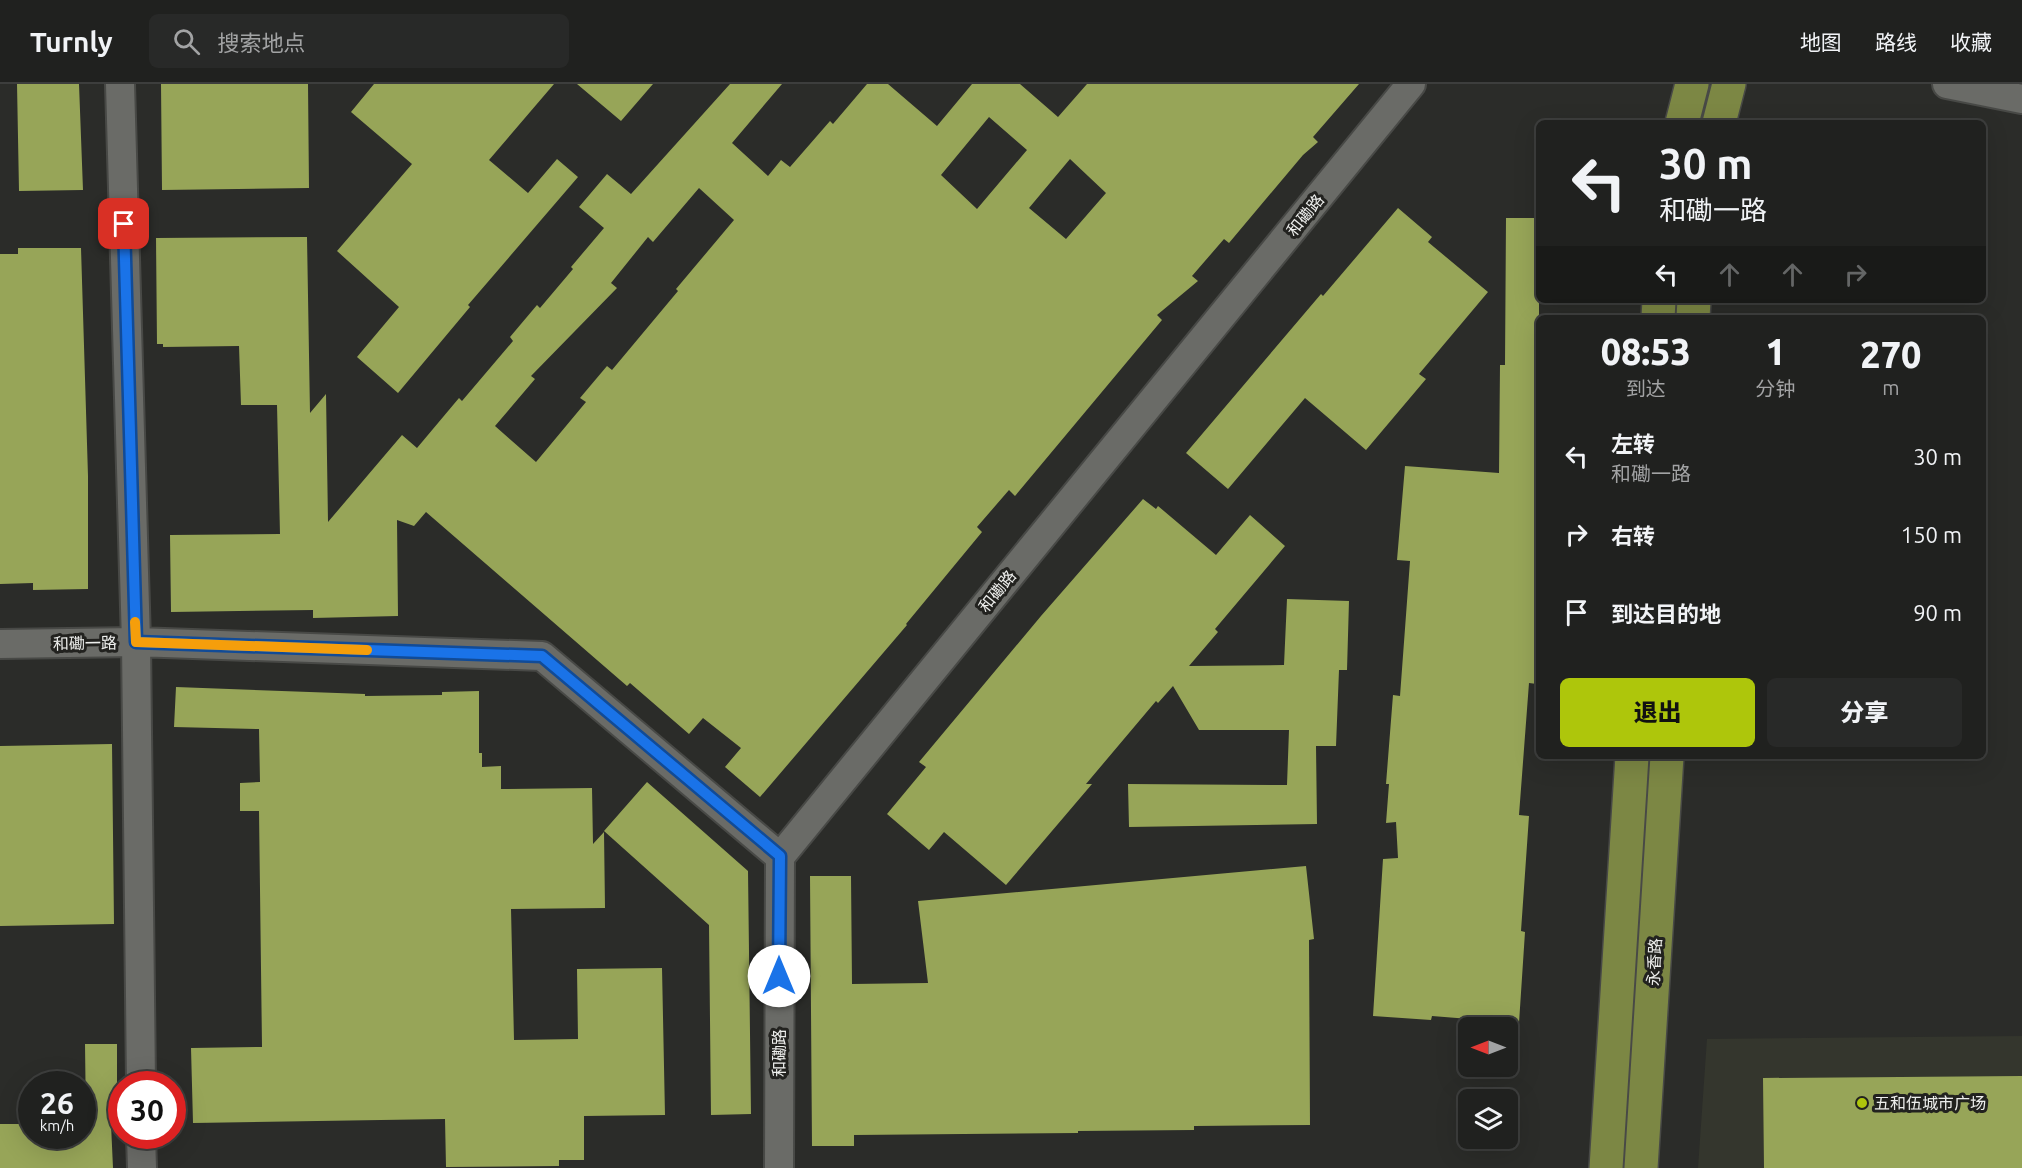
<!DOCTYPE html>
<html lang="zh">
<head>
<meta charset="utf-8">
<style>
	:root { --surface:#20211f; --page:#282928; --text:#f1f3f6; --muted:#a2a3a4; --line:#3d3e3d; --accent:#aec60b }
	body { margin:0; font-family:Ubuntu,"Noto Sans SC",sans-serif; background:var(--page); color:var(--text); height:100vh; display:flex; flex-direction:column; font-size:22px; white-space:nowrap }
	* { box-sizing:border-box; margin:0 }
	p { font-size:20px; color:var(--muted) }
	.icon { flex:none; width:33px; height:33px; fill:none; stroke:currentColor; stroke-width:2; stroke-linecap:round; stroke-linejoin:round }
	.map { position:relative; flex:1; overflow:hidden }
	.drawer { position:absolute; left:1536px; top:231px; width:450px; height:444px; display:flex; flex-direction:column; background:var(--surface); border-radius:9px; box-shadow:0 6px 24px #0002,0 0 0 2px var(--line) }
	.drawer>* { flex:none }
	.top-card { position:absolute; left:1536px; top:36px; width:450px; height:183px; border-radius:9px; box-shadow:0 6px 24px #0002,0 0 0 2px var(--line); background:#20211f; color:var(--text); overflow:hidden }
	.needle { width:39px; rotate:270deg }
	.fabs { position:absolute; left:1458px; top:933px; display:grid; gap:12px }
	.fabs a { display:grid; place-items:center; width:60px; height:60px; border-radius:9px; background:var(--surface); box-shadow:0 6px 24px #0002,0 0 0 2px var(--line); font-size:30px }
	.speed { position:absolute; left:18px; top:987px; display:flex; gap:12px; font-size:30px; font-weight:700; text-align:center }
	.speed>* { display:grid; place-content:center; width:78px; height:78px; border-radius:50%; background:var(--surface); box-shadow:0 6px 24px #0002,0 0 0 2px var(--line); line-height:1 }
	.speed small { font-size:15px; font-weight:400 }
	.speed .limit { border:9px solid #d22; background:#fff; color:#111 }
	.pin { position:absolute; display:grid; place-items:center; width:51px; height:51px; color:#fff; margin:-26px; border-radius:12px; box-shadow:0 3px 9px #0006 }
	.me { position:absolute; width:66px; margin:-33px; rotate:0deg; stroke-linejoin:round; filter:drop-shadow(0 0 4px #0008) }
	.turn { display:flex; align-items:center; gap:21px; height:126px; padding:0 24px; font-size:27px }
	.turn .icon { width:78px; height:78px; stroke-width:2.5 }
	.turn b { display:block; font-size:42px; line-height:51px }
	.lanes { display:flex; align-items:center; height:57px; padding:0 24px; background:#0003; justify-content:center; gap:30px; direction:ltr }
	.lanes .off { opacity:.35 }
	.eta { display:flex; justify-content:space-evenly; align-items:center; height:102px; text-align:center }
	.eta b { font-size:36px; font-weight:800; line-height:42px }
	.button { display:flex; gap:12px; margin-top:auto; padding:12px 24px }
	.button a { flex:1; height:69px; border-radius:9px; background:var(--accent); color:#111; font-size:24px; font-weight:800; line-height:69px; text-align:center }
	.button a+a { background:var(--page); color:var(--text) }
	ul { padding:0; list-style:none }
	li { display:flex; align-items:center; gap:18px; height:78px; padding:0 24px }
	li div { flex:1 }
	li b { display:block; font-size:22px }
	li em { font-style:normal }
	header { display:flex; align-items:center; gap:36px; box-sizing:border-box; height:84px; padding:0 30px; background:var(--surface); border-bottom:2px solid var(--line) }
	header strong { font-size:28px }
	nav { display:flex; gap:33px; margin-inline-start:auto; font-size:21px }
	.search { width:420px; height:54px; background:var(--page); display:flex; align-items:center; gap:15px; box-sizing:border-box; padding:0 21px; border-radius:9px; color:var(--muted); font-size:22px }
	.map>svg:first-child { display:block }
</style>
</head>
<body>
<header>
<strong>Turnly</strong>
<div class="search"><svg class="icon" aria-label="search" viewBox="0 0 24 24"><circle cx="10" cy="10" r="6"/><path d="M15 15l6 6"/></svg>搜索地点</div>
<nav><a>地图</a><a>路线</a><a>收藏</a></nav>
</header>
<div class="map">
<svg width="2022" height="1084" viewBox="0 0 2022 1084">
	<rect width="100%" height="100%" fill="#2b2c29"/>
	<!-- built -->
	<path fill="#34362d" d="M 2022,952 L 2022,1084 L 1698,1084 L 1707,955 Z"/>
	<!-- building -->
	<path fill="#97a558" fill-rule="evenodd" d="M 17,0 L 79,0 L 83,106 L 19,107 Z
		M 161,0 L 308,0 L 309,104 L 162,106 Z
		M 374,0 L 554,0 L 489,76 L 528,109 L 557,75 L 578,93 L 468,221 L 470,223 L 398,309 L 357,273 L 399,223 L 337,167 L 412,80 L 351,28 Z
		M 577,0 L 653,0 L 621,37 Z
		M 730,0 L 782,0 L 732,59 L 768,92 L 781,76 L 790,83 L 830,37 L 833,40 L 867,0 L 888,0 L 937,42 L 972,0 L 1020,0 L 1058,33 L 1087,0 L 1359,0 L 1313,53 L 1318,58 L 1303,71 L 1229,159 L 1224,155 L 1192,192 L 1198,197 L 1157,231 L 1162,236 L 1015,412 L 1009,406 L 977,443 L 982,448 L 906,540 L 907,541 L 760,713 L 725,683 L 741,664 L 703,634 L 689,650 L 630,599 L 627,602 L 426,428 L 414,442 L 397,436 L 398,532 L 313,534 L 313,526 L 171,528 L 170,451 L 280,450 L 277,321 L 241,321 L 239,262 L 163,263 L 163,260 L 157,260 L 156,154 L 307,153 L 310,329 L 326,310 L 328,438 L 402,351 L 417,364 L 459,314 L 462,317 L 513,257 L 510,253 L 537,221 L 540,224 L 573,185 L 571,183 L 604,144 L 579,123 L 607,90 L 631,110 ZM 989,33 L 1027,66 L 977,125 L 941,91 ZM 1070,75 L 1106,109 L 1066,155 L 1029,124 ZM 699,104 L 734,136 L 676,205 L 678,207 L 612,286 L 607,282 L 580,314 L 586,318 L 536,378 L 495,342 L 535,295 L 531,292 L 617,204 L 611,199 L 648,153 L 653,158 Z
		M 1398,124 L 1432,153 L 1428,158 L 1488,208 L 1419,290 L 1426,295 L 1366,366 L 1305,314 L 1228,405 L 1186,369 L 1321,210 L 1323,212 Z
		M 1506,134 L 1539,134 L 1539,580 L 1537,600 L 1529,599 L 1519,731 L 1529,732 L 1521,847 L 1525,848 L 1519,939 L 1432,932 L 1431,936 L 1373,932 L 1383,775 L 1398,774 L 1396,738 L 1386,739 L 1389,700 L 1386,700 L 1393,611 L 1400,612 L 1410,477 L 1397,476 L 1405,382 L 1499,389 L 1500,281 L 1505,281 Z
		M 18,164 L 81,164 L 88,392 L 88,505 L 33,506 L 33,499 L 0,500 L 0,170 L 18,170 Z
		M 1143,415 L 1156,425 L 1158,422 L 1216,471 L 1250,431 L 1285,462 L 1215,545 L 1218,548 L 1189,582 L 1284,581 L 1287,515 L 1349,517 L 1347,586 L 1339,586 L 1336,662 L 1316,662 L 1317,740 L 1129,743 L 1128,700 L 1287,701 L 1289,646 L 1199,646 L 1173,602 L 1158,619 L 1156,617 L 1086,700 L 1092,700 L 1006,801 L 944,748 L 929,766 L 887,730 L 926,683 L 919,678 L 1041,532 Z
		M 176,603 L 365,610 L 365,612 L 442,611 L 442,608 L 479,607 L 479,669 L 482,669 L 482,683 L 501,682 L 501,705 L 592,704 L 593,760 L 604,748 L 605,824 L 511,825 L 514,956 L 578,955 L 577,885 L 662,884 L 665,1031 L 584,1032 L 584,1076 L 559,1076 L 559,1082 L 446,1083 L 445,1035 L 193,1039 L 191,964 L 262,963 L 259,727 L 240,727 L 240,699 L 260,698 L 259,645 L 174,643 Z
		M 112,660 L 114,840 L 0,842 L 0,662 Z
		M 647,698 L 748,787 L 751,1030 L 711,1031 L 709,841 L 604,747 Z
		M 1306,782 L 1314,855 L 1309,856 L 1310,1041 L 1194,1042 L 1194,1046 L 1078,1047 L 1078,1049 L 854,1051 L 854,1062 L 812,1062 L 810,792 L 851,792 L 852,900 L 928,899 L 918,817 Z
		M 85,960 L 117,960 L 117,1018 L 110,1018 L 113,1084 L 0,1084 L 0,1040 L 32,1040 L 32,1052 L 82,1052 L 82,1039 L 86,1039 Z
		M 2022,992 L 2022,1084 L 1764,1084 L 1763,994 Z"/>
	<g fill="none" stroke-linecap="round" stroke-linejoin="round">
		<!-- minor casing -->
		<g stroke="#484946" stroke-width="32">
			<path id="minor" d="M 120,0 L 136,558 L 141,1000
				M 1947,0 L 2022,15
				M 0,560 L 136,558 L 542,572 L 780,773
				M 141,1052 L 142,1084
				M 779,1084 L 780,773 L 1411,0"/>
		</g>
		<!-- primary casing -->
		<g stroke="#484946" stroke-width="36">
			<path id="primary" d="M 1682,39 L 1692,0
				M 1719,39 L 1729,0
				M 1658,234 L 1659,216
				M 1693,234 L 1694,216
				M 1606,1084 L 1632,672
				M 1641,1084 L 1667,672"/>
		</g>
		<!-- minor -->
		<use href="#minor" stroke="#6a6b67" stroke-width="28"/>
		<!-- primary -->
		<use href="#primary" stroke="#7c8744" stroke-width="33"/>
	</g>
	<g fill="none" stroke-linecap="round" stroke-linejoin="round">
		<!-- route casing -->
		<g stroke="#114b97" stroke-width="15">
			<path id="route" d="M 124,140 L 136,558 L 542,572 L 780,772 L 779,892"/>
		</g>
		<!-- route -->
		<use href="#route" stroke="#1a73e8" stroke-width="10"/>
		<!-- slow -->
		<path stroke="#f59e0b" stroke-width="10" d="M 135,538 L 136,558 L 367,566"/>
	</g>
	<!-- markers -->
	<circle fill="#aec60b" stroke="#22221f" stroke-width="2" cx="1862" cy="1019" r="6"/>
	<g text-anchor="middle" stroke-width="6" stroke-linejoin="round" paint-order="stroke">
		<!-- street labels -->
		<g font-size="16" fill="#edeeec" stroke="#22221f">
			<text transform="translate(1305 131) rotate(-51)" y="6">和磡路</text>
			<text transform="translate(997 507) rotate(-51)" y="6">和磡路</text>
			<text transform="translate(85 559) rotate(-1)" y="6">和磡一路</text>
			<text transform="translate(1654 878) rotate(-87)" y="6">永香路</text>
			<text transform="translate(779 969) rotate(-90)" y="6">和磡路</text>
		</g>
		<!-- poi labels -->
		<g font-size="16" fill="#edeeec" stroke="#22221f" text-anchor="start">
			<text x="1874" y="1025">五和伍城市广场</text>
		</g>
	</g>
</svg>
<div class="fabs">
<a><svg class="needle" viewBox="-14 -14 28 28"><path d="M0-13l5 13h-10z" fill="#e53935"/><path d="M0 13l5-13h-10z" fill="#a2a3a4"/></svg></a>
<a><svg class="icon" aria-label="layers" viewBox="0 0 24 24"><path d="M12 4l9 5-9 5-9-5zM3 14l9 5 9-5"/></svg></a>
</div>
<div class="speed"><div>26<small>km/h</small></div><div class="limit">30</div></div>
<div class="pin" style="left:124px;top:140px;background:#d93025"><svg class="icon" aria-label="arrive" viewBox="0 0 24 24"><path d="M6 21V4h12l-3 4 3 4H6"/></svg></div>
<svg class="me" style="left:779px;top:892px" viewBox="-20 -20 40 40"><circle r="19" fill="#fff"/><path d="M0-13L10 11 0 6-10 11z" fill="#1a73e8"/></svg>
<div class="top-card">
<div class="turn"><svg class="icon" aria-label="left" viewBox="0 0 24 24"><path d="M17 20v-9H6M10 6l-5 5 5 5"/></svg><div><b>30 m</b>和磡一路</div></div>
<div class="lanes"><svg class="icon" aria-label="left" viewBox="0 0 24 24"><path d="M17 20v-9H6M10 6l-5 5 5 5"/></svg><svg class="icon off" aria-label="ahead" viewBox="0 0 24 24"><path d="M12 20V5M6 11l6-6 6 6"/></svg><svg class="icon off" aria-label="ahead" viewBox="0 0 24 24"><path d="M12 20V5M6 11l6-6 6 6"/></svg><svg class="icon off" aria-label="right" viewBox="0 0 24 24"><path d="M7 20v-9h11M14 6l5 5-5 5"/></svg></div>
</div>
<section class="drawer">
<div class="eta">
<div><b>08:53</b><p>到达</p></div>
<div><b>1</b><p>分钟</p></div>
<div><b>270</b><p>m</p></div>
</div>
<ul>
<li><svg class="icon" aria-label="left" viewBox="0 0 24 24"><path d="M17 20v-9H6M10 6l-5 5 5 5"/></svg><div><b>左转</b><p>和磡一路</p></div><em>30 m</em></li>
<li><svg class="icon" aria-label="right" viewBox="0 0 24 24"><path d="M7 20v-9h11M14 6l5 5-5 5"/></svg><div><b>右转</b></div><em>150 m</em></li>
<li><svg class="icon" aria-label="arrive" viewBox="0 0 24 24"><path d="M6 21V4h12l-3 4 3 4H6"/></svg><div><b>到达目的地</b></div><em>90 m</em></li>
</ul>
<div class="button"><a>退出</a><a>分享</a></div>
</section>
</div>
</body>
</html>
